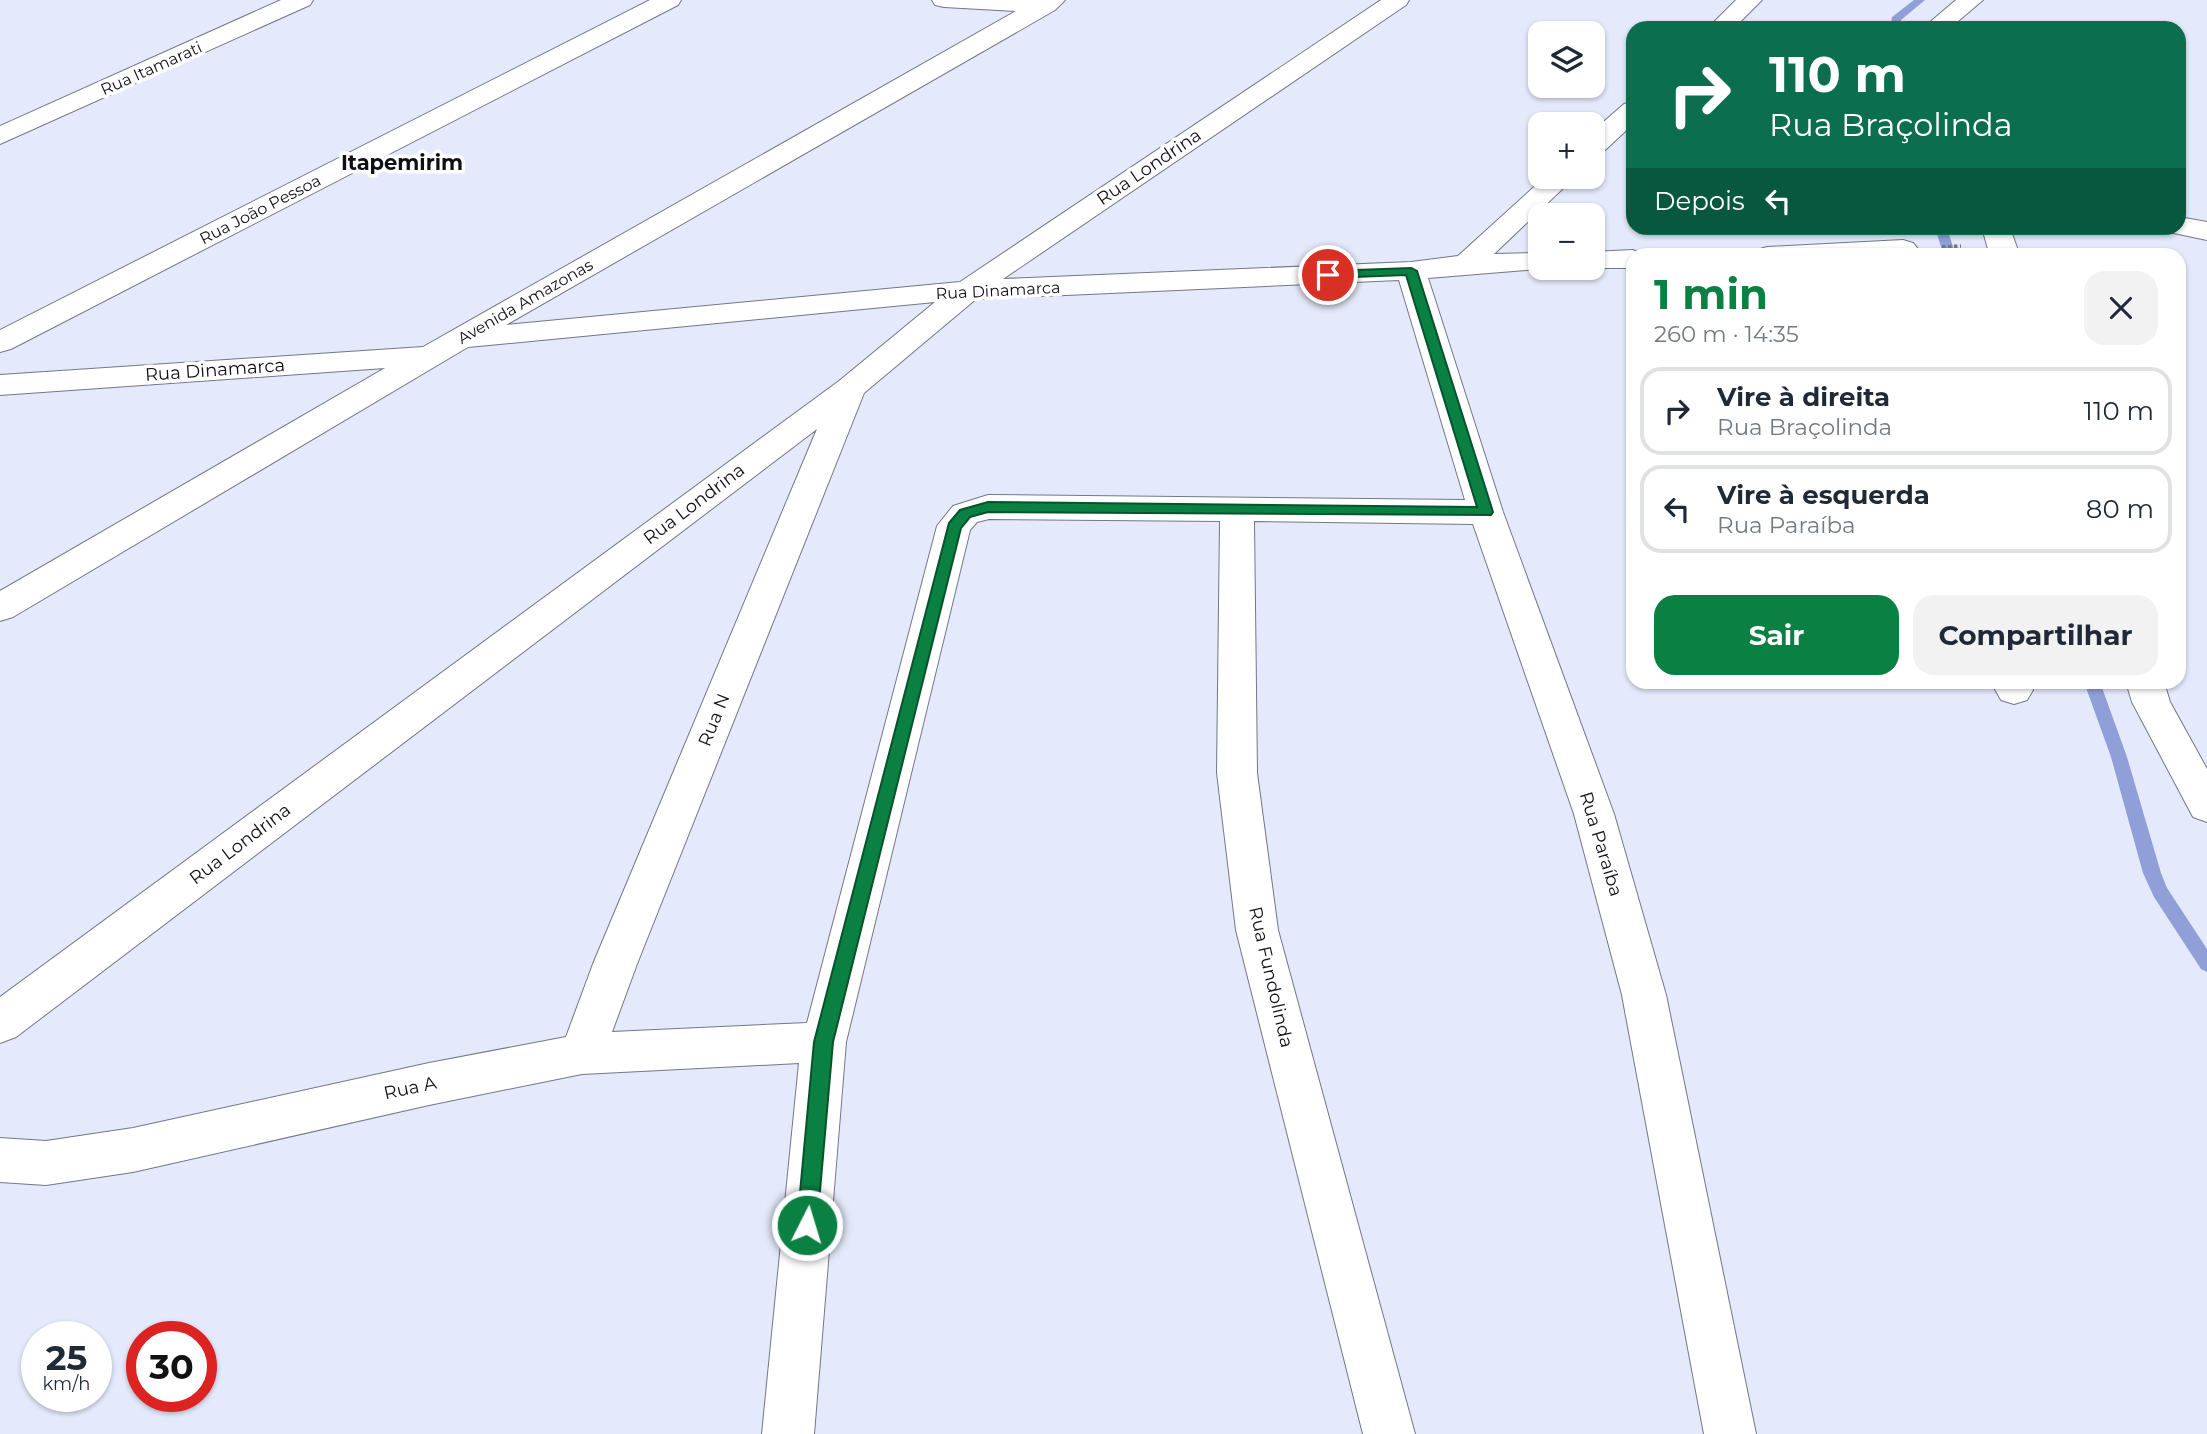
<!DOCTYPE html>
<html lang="pt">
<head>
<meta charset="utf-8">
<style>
	:root { --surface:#fff; --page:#f2f2f3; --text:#1f2937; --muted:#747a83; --line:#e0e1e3; --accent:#0b8043 }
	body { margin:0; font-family:Montserrat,sans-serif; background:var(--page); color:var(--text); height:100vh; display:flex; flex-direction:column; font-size:26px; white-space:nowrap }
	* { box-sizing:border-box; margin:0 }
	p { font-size:23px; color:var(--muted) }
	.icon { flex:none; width:38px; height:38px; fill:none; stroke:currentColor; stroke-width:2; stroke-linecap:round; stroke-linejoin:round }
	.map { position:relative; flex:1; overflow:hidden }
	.sheet { position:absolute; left:1626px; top:248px; width:560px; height:441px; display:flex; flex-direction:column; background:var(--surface); border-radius:21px; box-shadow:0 2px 5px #0004 }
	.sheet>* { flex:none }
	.guide { position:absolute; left:1626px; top:21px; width:560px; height:214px; border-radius:21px; box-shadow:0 2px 5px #0004; background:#0b6e4f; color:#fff; overflow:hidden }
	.controls { position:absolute; left:1528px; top:21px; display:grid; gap:14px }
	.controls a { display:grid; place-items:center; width:77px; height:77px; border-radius:14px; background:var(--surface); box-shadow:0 2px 5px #0004; font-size:35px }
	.speed { position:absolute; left:21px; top:1321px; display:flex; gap:14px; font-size:35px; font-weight:700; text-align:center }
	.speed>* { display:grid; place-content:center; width:91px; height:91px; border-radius:50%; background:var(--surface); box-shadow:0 2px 5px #0004; line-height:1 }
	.speed small { font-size:18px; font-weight:400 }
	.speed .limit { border:10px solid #d22; background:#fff; color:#111 }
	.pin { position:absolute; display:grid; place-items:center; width:60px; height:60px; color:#fff; margin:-30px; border:4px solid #fff; border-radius:50%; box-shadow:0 2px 7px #0007 }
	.me { position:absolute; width:77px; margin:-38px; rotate:5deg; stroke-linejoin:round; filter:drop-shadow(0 0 5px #0008) }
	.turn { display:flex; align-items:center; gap:24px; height:147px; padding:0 28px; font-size:32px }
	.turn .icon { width:91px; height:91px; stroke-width:2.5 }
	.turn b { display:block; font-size:49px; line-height:60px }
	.then { display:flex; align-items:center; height:66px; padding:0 28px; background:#0003; gap:14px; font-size:26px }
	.round { display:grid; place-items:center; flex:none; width:74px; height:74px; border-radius:21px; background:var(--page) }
	.headline { display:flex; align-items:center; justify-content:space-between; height:119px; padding:0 28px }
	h1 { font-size:42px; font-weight:700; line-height:52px; color:var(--accent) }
	.button { display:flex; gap:14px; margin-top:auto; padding:14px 28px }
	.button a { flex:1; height:80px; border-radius:21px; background:var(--accent); color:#fff; font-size:28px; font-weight:700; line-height:80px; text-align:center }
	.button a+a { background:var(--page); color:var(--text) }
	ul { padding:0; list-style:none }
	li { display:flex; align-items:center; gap:21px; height:88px; margin:0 14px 10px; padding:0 14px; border:4px solid var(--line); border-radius:21px }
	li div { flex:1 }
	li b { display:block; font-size:26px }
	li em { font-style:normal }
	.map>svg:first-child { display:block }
</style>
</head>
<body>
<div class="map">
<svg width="2207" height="1434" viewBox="0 0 2207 1434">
	<rect width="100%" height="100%" fill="#e4eafb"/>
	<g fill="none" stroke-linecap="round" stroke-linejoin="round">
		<!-- stream -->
		<path fill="#909fd7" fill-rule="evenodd" d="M 1914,0 L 1925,0 L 1901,20 L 1900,28 L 1890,28 L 1892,17 Z
			M 1935,228 L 1947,228 L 1956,256 L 1944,256 Z
			M 2084,682 L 2100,682 L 2127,757 L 2161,873 L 2167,888 L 2207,949 L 2207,972 L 2201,969 L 2154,897 L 2143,873 L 2111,757 Z"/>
		<!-- minor casing -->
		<g stroke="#737786" stroke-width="2">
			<path id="minor" d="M 281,0 L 313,0 L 310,5 L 0,144 L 0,126 Z
				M 650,0 L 681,0 L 678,5 L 11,349 L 0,352 L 0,330 Z
				M 932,0 L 1065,0 L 1055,10 L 506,325 L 960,282 L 1381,0 L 1409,0 L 1406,5 L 1003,279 L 1411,262 L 1458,256 L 1545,177 L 1575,177 L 1494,254 L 1540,253 L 1540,268 L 1550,268 L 1428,278 L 1503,512 L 1614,814 L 1666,995 L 1756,1434 L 1704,1434 L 1622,995 L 1574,814 L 1473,524 L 1254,521 L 1257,773 L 1278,930 L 1415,1434 L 1363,1434 L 1236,930 L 1217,773 L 1220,521 L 989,519 L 977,522 L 970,530 L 846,1042 L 814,1434 L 762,1434 L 799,1063 L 582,1074 L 429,1105 L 133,1172 L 46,1185 L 0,1182 L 0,1138 L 46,1141 L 133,1128 L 429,1063 L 566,1037 L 593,964 L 817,429 L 16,1037 L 0,1043 L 0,997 L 839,381 L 935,302 L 468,347 L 13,617 L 0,621 L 0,591 L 385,368 L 0,395 L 0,375 L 423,347 L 1016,11 L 944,7 L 935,5 ZM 1399,280 L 1465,500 L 988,495 L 953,506 L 937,526 L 807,1023 L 612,1032 L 637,964 L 864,393 L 976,299 Z
				M 1736,0 L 1762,0 L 1734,28 L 1708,28 Z
				M 1956,0 L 1983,0 L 1950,28 L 1923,28 Z
				M 1633,102 L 1633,124 L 1602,153 L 1592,155 L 1592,132 L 1624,104 Z
				M 2179,217 L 2207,222 L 2207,240 L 2169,232 L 2166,228 L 2179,228 Z
				M 1982,228 L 2010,228 L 2020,256 L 1990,256 Z
				M 1903,240 L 1913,243 L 1918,249 L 1913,255 L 1753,256 L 1757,250 L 1767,247 Z
				M 1633,250 L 1645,256 L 1633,256 L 1633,268 L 1584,268 L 1592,268 L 1592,252 Z
				M 1991,682 L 2029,682 L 2033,690 L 2027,700 L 2014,704 L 2001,700 Z
				M 2126,682 L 2164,682 L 2170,702 L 2207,769 L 2207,822 L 2193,817 L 2132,702 Z"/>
		</g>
		<!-- path -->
		<path stroke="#757984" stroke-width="3.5" stroke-dasharray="3.5 2.5" stroke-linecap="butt" d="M 1942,247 L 1961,246"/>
		<!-- minor -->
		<use href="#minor" fill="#fff" fill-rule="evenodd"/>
	</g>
	<!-- route -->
	<path fill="#0b8043" stroke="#07532c" stroke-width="2" d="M 1411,268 L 1417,271 L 1493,512 L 1491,515 L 988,512 L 970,517 L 961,528 L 833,1042 L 817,1225 L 814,1232 L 807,1235 L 800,1232 L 797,1225 L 814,1042 L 949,523 L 960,510 L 988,502 L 1477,507 L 1406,275 L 1328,278 L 1322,275 L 1328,271 Z"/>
	<g text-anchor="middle" stroke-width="7" stroke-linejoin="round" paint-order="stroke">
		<!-- far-street labels -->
		<g font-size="16" fill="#0f1016" stroke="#fff">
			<text transform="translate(151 68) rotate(-24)" y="6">Rua Itamarati</text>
			<text transform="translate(260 209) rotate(-27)" y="6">Rua João Pessoa</text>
			<text transform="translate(998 290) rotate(-3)" y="6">Rua Dinamarca</text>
			<text transform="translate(525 301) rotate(-30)" y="6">Avenida Amazonas</text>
		</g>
		<!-- street labels -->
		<g font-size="18" fill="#0f1016" stroke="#fff">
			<text transform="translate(1149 167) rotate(-34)" y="6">Rua Londrina</text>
			<text transform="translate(215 370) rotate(-4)" y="6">Rua Dinamarca</text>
			<text transform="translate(694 504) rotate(-37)" y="6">Rua Londrina</text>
			<text transform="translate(714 720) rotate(-68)" y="6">Rua N</text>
			<text transform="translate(240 844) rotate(-37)" y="6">Rua Londrina</text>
			<text transform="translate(1601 844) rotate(73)" y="6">Rua Paraíba</text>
			<text transform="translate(1271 977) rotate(77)" y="6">Rua Fundolinda</text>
			<text transform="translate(410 1088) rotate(-12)" y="6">Rua A</text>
		</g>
		<!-- far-district labels -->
		<g font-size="21" font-weight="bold" fill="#0f1016" stroke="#fff">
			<text x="402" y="170">Itapemirim</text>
		</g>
	</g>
</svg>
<div class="controls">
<a><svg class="icon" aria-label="layers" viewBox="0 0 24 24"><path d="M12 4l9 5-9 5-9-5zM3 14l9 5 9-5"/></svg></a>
<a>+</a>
<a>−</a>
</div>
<div class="speed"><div>25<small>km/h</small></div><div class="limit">30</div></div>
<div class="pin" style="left:1328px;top:275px;background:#d93025"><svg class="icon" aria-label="arrive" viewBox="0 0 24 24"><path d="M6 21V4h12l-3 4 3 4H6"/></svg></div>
<svg class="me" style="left:807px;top:1225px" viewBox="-20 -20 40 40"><circle r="17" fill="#0b8043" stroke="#fff" stroke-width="3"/><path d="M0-11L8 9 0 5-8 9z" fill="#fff"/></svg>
<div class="guide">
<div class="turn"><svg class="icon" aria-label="right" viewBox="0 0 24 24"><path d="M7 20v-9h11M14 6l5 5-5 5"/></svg><div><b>110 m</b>Rua Braçolinda</div></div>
<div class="then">Depois<svg class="icon" aria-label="left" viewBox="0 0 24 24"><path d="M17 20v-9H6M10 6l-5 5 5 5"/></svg></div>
</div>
<section class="sheet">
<div class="headline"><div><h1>1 min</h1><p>260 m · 14:35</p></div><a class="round"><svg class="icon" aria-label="close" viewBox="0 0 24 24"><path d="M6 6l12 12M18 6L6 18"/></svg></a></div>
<ul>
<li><svg class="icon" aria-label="right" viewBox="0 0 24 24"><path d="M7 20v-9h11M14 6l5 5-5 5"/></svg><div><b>Vire à direita</b><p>Rua Braçolinda</p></div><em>110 m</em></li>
<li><svg class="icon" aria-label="left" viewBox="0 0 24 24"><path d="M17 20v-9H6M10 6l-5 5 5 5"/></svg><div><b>Vire à esquerda</b><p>Rua Paraíba</p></div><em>80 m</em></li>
</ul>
<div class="button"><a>Sair</a><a>Compartilhar</a></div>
</section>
</div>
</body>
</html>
